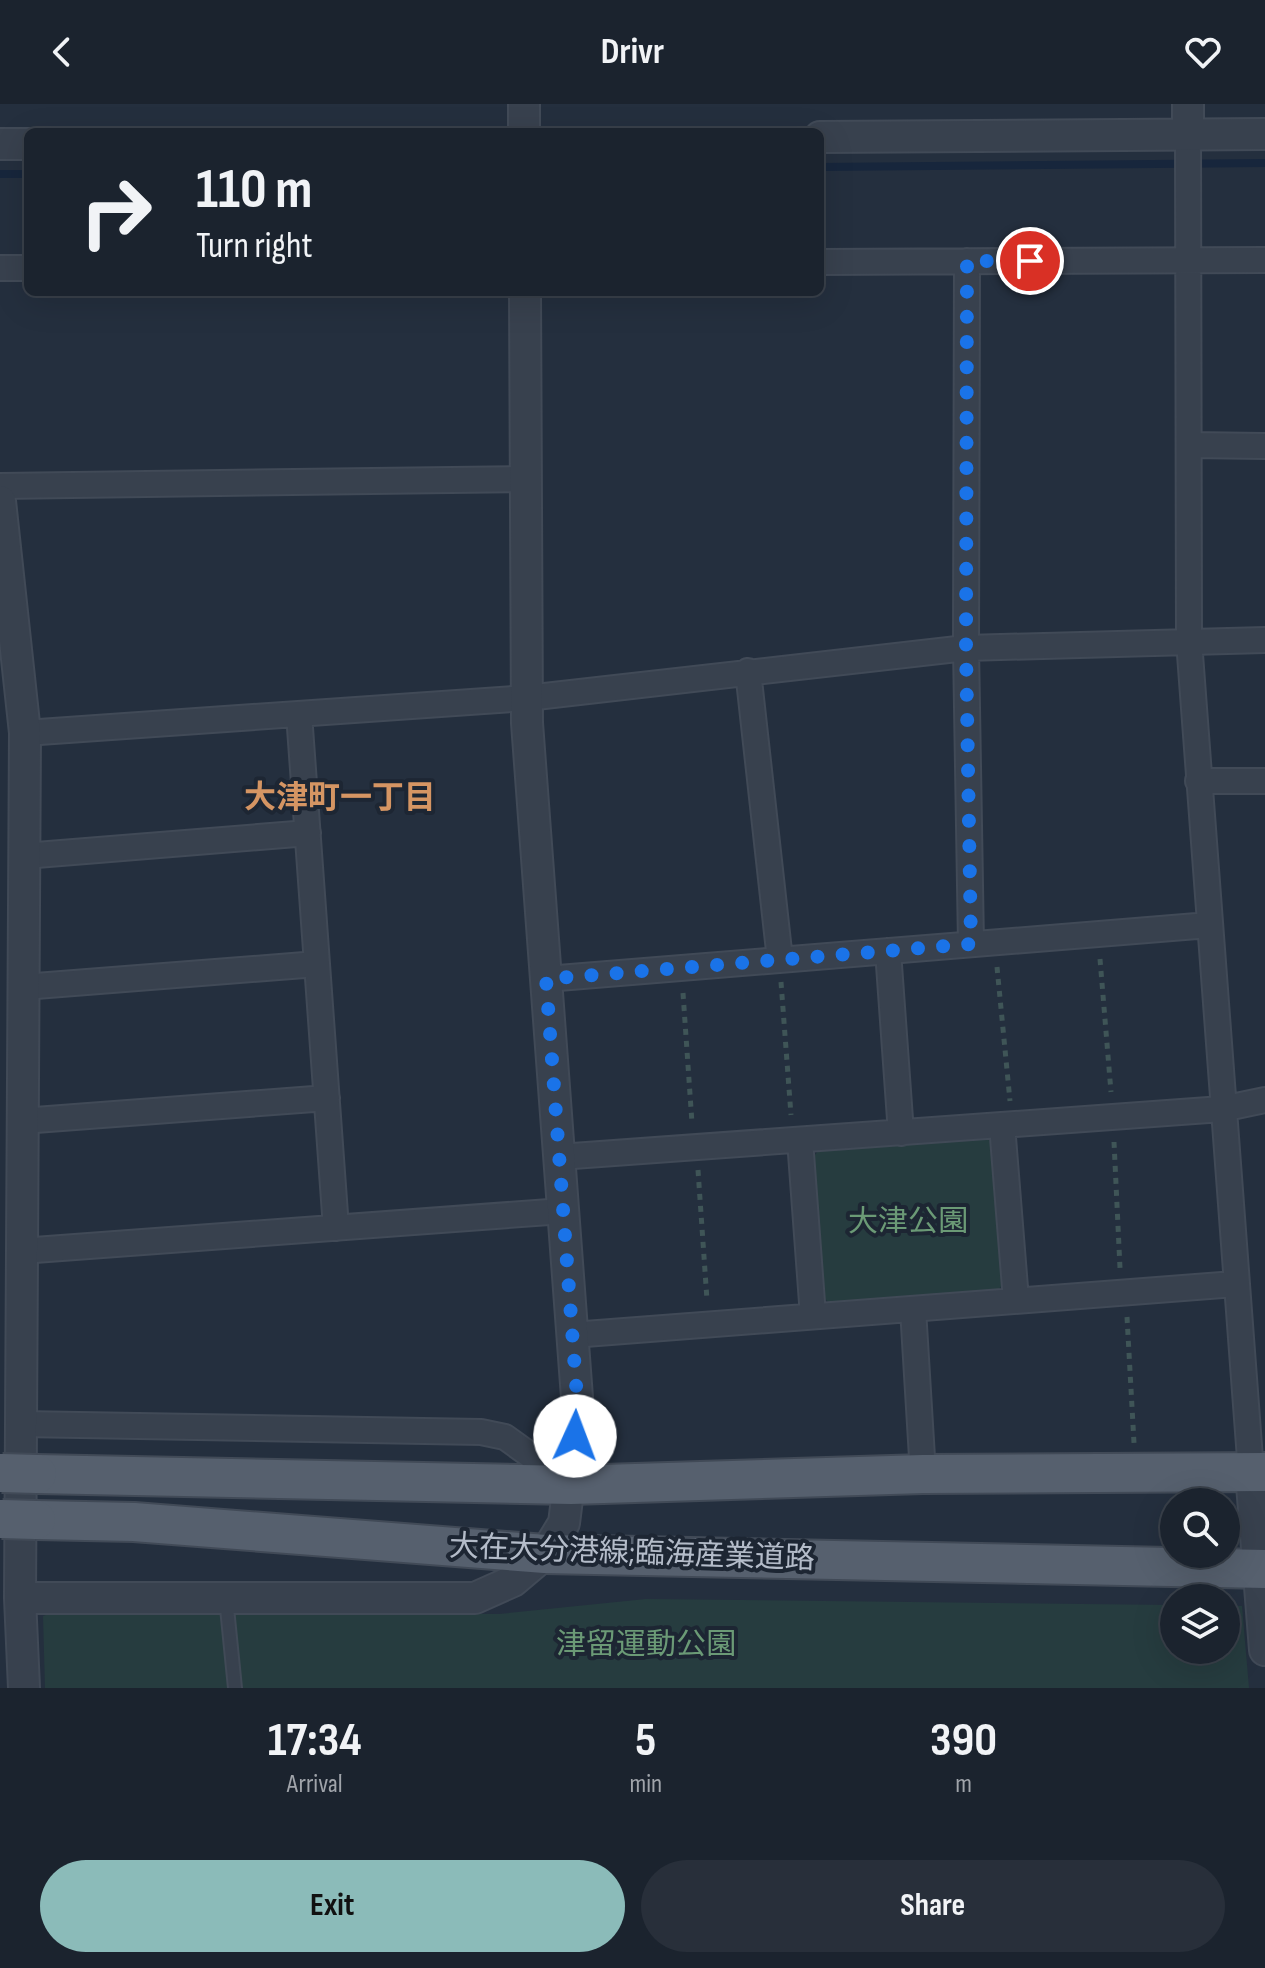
<!DOCTYPE html>
<html lang="en">
<head>
<meta charset="utf-8">
<style>
	:root { --surface:#1b232e; --page:#282f3a; --text:#f1f3f6; --muted:#a0a4aa; --line:#39404a; --accent:#8bbbb9 }
	body { margin:0; font-family:"Sofia Sans Condensed","Noto Sans JP",sans-serif; background:var(--page); color:var(--text); height:100vh; display:flex; flex-direction:column; font-size:30px; white-space:nowrap }
	* { box-sizing:border-box; margin:0 }
	p { font-size:26px; color:var(--muted) }
	.icon { flex:none; width:44px; height:44px; fill:none; stroke:currentColor; stroke-width:2; stroke-linecap:round; stroke-linejoin:round }
	.map { position:relative; height:1584px; overflow:hidden }
	.panel { display:flex; flex-direction:column; background:var(--surface); flex:1 }
	.panel>* { flex:none }
	.hud { position:absolute; left:24px; top:24px; width:800px; height:168px; border-radius:12px; box-shadow:0 8px 32px #0002,0 0 0 2px var(--line); background:#1b232e; color:var(--text); overflow:hidden }
	.buttons { position:absolute; left:1160px; top:1384px; display:grid; gap:16px }
	.buttons a { display:grid; place-items:center; width:80px; height:80px; border-radius:50%; background:var(--surface); box-shadow:0 8px 32px #0002,0 0 0 2px var(--line); font-size:40px }
	.pin { position:absolute; display:grid; place-items:center; width:68px; height:68px; color:#fff; margin:-34px; border:4px solid #fff; border-radius:50%; box-shadow:0 2px 8px #0007 }
	.me { position:absolute; width:88px; margin:-44px; rotate:2deg; stroke-linejoin:round; filter:drop-shadow(0 0 6px #0008) }
	.turn { display:flex; align-items:center; gap:28px; height:168px; padding:0 40px; font-size:36px }
	.turn .icon { width:104px; height:104px; stroke-width:2.5 }
	.turn b { display:block; font-size:56px; line-height:68px }
	.eta { display:flex; justify-content:space-evenly; align-items:center; height:136px; text-align:center }
	.eta b { font-size:48px; font-weight:700; line-height:56px }
	.button { display:flex; gap:16px; margin-top:auto; padding:16px 40px }
	.button a { flex:1; height:92px; border-radius:48px; background:var(--accent); color:#111; font-size:32px; font-weight:700; line-height:92px; text-align:center }
	.button a+a { background:var(--page); color:var(--text) }
	header { display:flex; justify-content:space-between; align-items:center; height:104px; padding:0 40px; background:var(--surface); font-size:36px; font-weight:700 }
	.map>svg:first-child { display:block }
</style>
</head>
<body>
<header><svg class="icon" aria-label="back" viewBox="0 0 24 24"><path d="M15 5l-7 7 7 7"/></svg>Drivr<svg class="icon" aria-label="heart" viewBox="0 0 24 24"><path d="M12 20l-8-8c-3-5 5-10 8-4 3-6 11-1 8 4z"/></svg></header>
<div class="map">
<svg width="1265" height="1584" viewBox="0 0 1265 1584">
	<rect width="100%" height="100%" fill="#242f3e"/>
	<!-- green -->
	<path fill="#263c3f" d="M 983,1032 L 994,1040 L 1003,1180 L 995,1190 L 834,1203 L 825,1195 L 813,1053 L 821,1044 Z
		M 646,1495 L 1174,1501 L 1174,1546 L 1226,1546 L 1226,1502 L 1242,1502 L 1249,1584 L 45,1584 L 43,1512 L 57,1507 L 499,1510 Z"/>
	<g fill="none" stroke-linecap="round" stroke-linejoin="round">
		<!-- stream -->
		<path stroke="#17263c" stroke-width="8" d="M 820,63 L 1265,59
			M 0,70 L 28,70"/>
		<!-- service casing -->
		<g stroke="#414a57" stroke-width="16">
			<path id="service" d="M 226,1494 L 235,1584"/>
		</g>
		<!-- minor casing -->
		<g stroke="#414a57" stroke-width="28">
			<path id="minor" d="M 1188,31 L 1189,537 L 1251,1368
				M 967,157 L 966,544 L 971,840
				M 820,158 L 1265,156
				M 0,164 L 28,164
				M 1190,341 L 1265,342
				M 0,382 L 526,375
				M 748,567 L 780,856
				M 299,610 L 336,1124
				M 25,629 L 527,594 L 966,544 L 1265,536
				M 1198,677 L 1265,677
				M 24,752 L 308,729
				M 888,847 L 901,1029
				M 546,875 L 1209,821
				M 23,883 L 317,860
				M 22,1017 L 327,994
				M 1002,1021 L 1016,1196
				M 800,1036 L 813,1212
				M 559,1053 L 1222,1005 L 1265,996
				M 21,1147 L 563,1107
				M 913,1205 L 923,1370
				M 572,1231 L 1235,1180
				M 21,1320 L 481,1328 L 505,1333 L 569,1379"/>
		</g>
		<!-- tertiary casing -->
		<g stroke="#414a57" stroke-width="34">
			<path id="tertiary" d="M 524,0 L 524,28
				M 1188,31 L 1188,0
				M 820,33 L 1265,30
				M 0,40 L 28,40
				M 0,397 L 25,629 L 20,1494 L 24,1584
				M 1251,1368 L 1265,1546
				M 20,1494 L 475,1494 L 513,1477 L 545,1450 L 564,1419 L 578,1307 L 527,619 L 525,188"/>
		</g>
		<!-- primary casing -->
		<g stroke="#414a57" stroke-width="42">
			<path id="primary" d="M 37,1370 L 571,1381 L 923,1370 L 1265,1368
				M 36,1416 L 134,1418 L 545,1450 L 1265,1465"/>
		</g>
		<!-- path -->
		<path stroke="#3f5557" stroke-width="5" stroke-dasharray="6 6" stroke-linecap="butt" d="M 1100,855 L 1111,988
			M 997,863 L 1010,997
			M 781,878 L 791,1011
			M 683,889 L 692,1019
			M 1114,1038 L 1120,1164
			M 698,1066 L 707,1196
			M 1127,1213 L 1134,1339"/>
		<!-- service -->
		<use href="#service" stroke="#38414e" stroke-width="12"/>
		<!-- minor -->
		<use href="#minor" stroke="#38414e" stroke-width="24"/>
		<!-- tertiary -->
		<use href="#tertiary" stroke="#38414e" stroke-width="30"/>
		<!-- primary -->
		<use href="#primary" stroke="#56606e" stroke-width="38"/>
		<!-- primary-bridge casing -->
		<g stroke="#414a57" stroke-width="42" stroke-linecap="butt">
			<path id="primary-bridge" d="M 2,1369 L 37,1370
				M 2,1415 L 36,1416"/>
		</g>
		<!-- primary-bridge -->
		<use href="#primary-bridge" stroke="#56606e" stroke-width="38"/>
	</g>
	<g fill="none" stroke-linecap="round" stroke-linejoin="round">
		<!-- route -->
		<path stroke="#1a73e8" stroke-width="14" stroke-dasharray="0 25.2" d="M 575,1332 L 578,1307 L 546,875 L 971,840 L 966,544 L 967,157 L 1030,157"/>
	</g>
	<g text-anchor="middle" stroke-width="8" stroke-linejoin="round" paint-order="stroke">
		<!-- park labels -->
		<g font-size="30" fill="#6b9a76" stroke="#1d2633">
			<text x="908" y="1127">大津公園</text>
			<text x="646" y="1550">津留運動公園</text>
		</g>
		<!-- street labels -->
		<g font-size="30" fill="#b4bcc9" stroke="#1d2633">
			<text transform="translate(632 1448) rotate(2)" y="10">大在大分港線;臨海産業道路</text>
		</g>
		<!-- neighbourhood labels -->
		<g font-size="32" font-weight="bold" fill="#d59563" stroke="#1d2633">
			<text x="340" y="704">大津町一丁目</text>
		</g>
	</g>
</svg>
<div class="buttons">
<a><svg class="icon" aria-label="search" viewBox="0 0 24 24"><circle cx="10" cy="10" r="6"/><path d="M15 15l6 6"/></svg></a>
<a><svg class="icon" aria-label="layers" viewBox="0 0 24 24"><path d="M12 4l9 5-9 5-9-5zM3 14l9 5 9-5"/></svg></a>
</div>
<div class="pin" style="left:1030px;top:157px;background:#d93025"><svg class="icon" aria-label="arrive" viewBox="0 0 24 24"><path d="M6 21V4h12l-3 4 3 4H6"/></svg></div>
<svg class="me" style="left:575px;top:1332px" viewBox="-20 -20 40 40"><circle r="19" fill="#fff"/><path d="M0-13L10 11 0 6-10 11z" fill="#1a73e8"/></svg>
<div class="hud">
<div class="turn"><svg class="icon" aria-label="right" viewBox="0 0 24 24"><path d="M7 20v-9h11M14 6l5 5-5 5"/></svg><div><b>110 m</b>Turn right</div></div>
</div>
</div>
<section class="panel">
<div class="eta">
<div><b>17:34</b><p>Arrival</p></div>
<div><b>5</b><p>min</p></div>
<div><b>390</b><p>m</p></div>
</div>
<div class="button"><a>Exit</a><a>Share</a></div>
</section>
</body>
</html>
